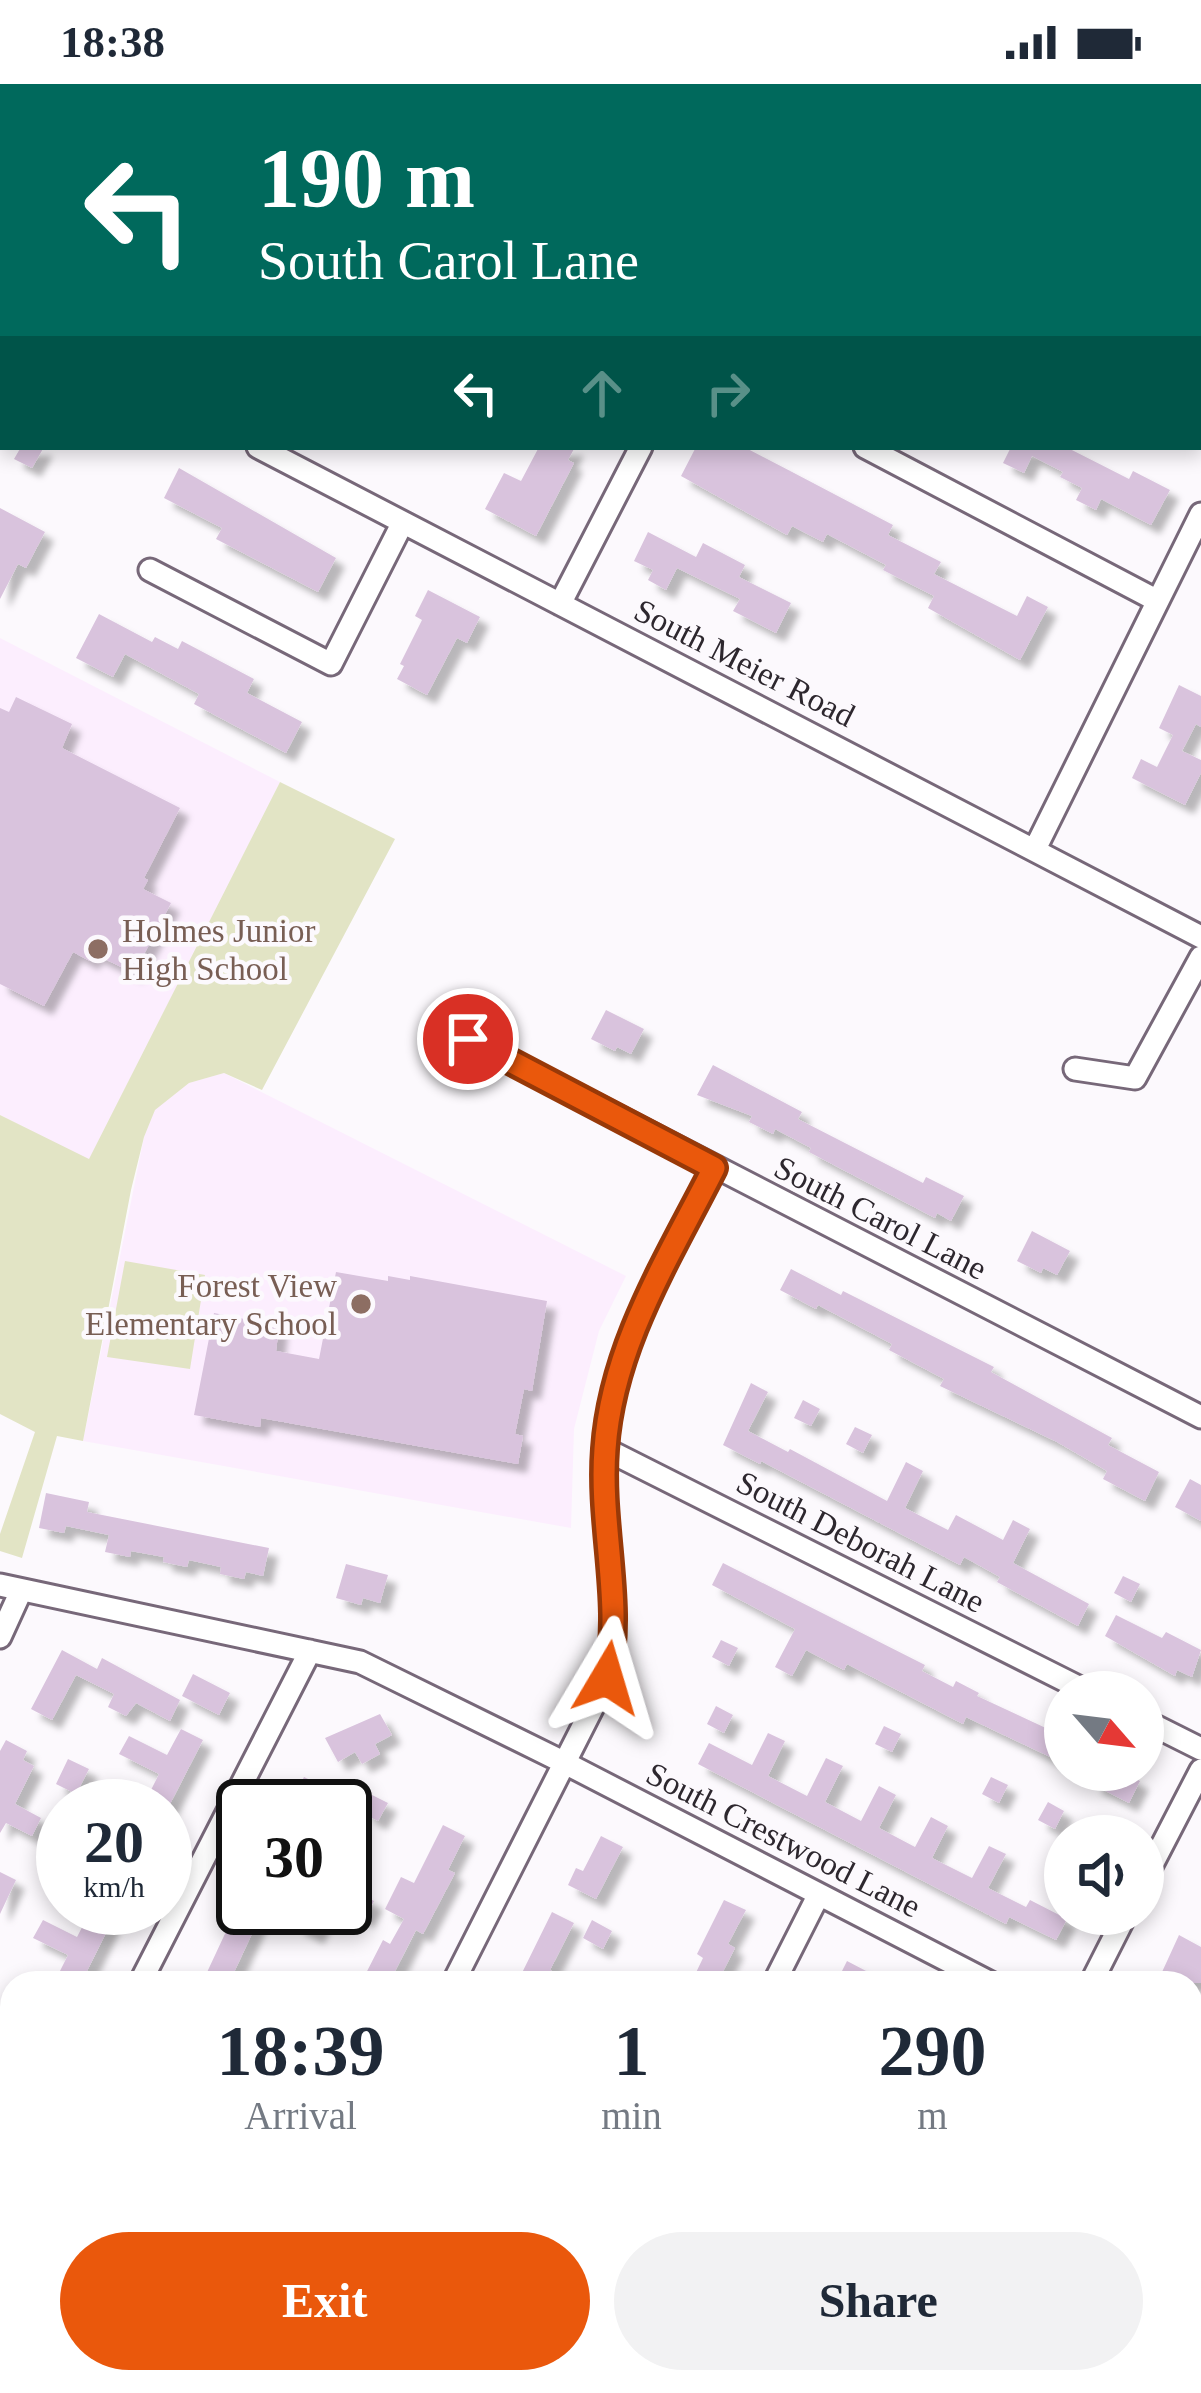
<!DOCTYPE html>
<html lang="en">
<head>
<meta charset="utf-8">
<style>
	:root { --surface:#fff; --page:#f2f2f3; --text:#1f2937; --muted:#747a83; --accent:#ea580c }
	body { margin:0; font-family:"Times New Roman",serif; background:var(--page); color:var(--text); height:100vh; display:flex; flex-direction:column; font-size:45px; white-space:nowrap }
	* { box-sizing:border-box; margin:0 }
	p { font-size:39px; color:var(--muted) }
	.icon { flex:none; width:66px; height:66px; fill:none; stroke:currentColor; stroke-width:2; stroke-linecap:round; stroke-linejoin:round }
	.map { position:relative; flex:1; overflow:hidden }
	.drawer { position:absolute; left:0px; top:1887px; width:1203px; height:423px; display:flex; flex-direction:column; background:var(--surface); border-radius:36px 36px 0 0; box-shadow:0 6px 18px #0003 }
	.drawer>* { flex:none }
	.banner { position:absolute; left:0px; top:0px; width:1203px; height:366px; box-shadow:0 6px 18px #0003; background:#00695c; color:#fff; overflow:hidden }
	.needle { width:78px; rotate:118deg }
	.tools { position:absolute; left:1044px; top:1587px; display:grid; gap:24px }
	.tools a { display:grid; place-items:center; width:120px; height:120px; border-radius:50%; background:var(--surface); box-shadow:0 6px 18px #0003; font-size:60px }
	.speed { position:absolute; left:36px; top:1695px; display:flex; gap:24px; font-size:60px; font-weight:700; text-align:center }
	.speed>* { display:grid; place-content:center; width:156px; height:156px; border-radius:50%; background:var(--surface); box-shadow:0 6px 18px #0003; line-height:1 }
	.speed small { font-size:30px; font-weight:400 }
	.speed .limit { border:6px solid #111; border-radius:18px; background:#fff; color:#111 }
	.pin { position:absolute; display:grid; place-items:center; width:102px; height:102px; color:#fff; margin:-51px; border:6px solid #fff; border-radius:50%; box-shadow:0 3px 12px #0007 }
	.me { position:absolute; width:132px; margin:-66px; rotate:7deg; stroke-linejoin:round; filter:drop-shadow(0 0 9px #0008) }
	.turn { display:flex; align-items:center; gap:42px; height:252px; padding:0 60px; font-size:54px }
	.turn .icon { width:156px; height:156px; stroke-width:2.5 }
	.turn b { display:block; font-size:84px; line-height:102px }
	.lanes { display:flex; align-items:center; height:114px; padding:0 60px; background:#0003; justify-content:center; gap:60px; direction:ltr }
	.lanes .off { opacity:.35 }
	.eta { display:flex; justify-content:space-evenly; align-items:center; height:204px; text-align:center }
	.eta b { font-size:72px; font-weight:700; line-height:84px }
	.action { display:flex; gap:24px; margin-top:auto; padding:24px 60px }
	.action a { flex:1; height:138px; border-radius:72px; background:var(--accent); color:#fff; font-size:48px; font-weight:700; line-height:138px; text-align:center }
	.action a+a { background:var(--page); color:var(--text) }
	.status { display:flex; justify-content:space-between; align-items:center; height:84px; padding:0 60px; background:var(--surface); direction:ltr }
	.status svg { height:33px; fill:currentColor }
	.map>svg:first-child { display:block }
</style>
</head>
<body>
<div class="status"><b>18:38</b><svg viewBox="0 0 49 12"><path d="M0 12V9h3v3zM5 12V6h3v6zM10 12V3h3v9zM15 12V0h3v12zM26 1h20v11H26zM47 4h2v5h-2z"/></svg></div>
<div class="map">
<svg width="1201" height="2309" viewBox="0 0 1201 2309">
	<defs>
		<filter id="shadow"><feDropShadow dx="9" dy="9" stdDeviation="3" flood-color="#0004"/></filter>
	</defs>
	<rect width="100%" height="100%" fill="#fcf9fd"/>
	<!-- built -->
	<path fill="#fceefe" d="M 0,554 L 280,698 L 89,1076 L 0,1031 Z
		M 224,989 L 626,1192 L 599,1247 L 574,1345 L 571,1444 L 83,1357 L 144,1053 L 155,1025 L 189,999 Z"/>
	<!-- green -->
	<path fill="#e2e4c5" d="M 280,698 L 395,755 L 262,1006 L 224,989 L 189,999 L 155,1026 L 144,1053 L 131,1106 L 83,1357 L 57,1352 L 22,1474 L 0,1467 L 0,1450 L 35,1348 L 0,1330 L 0,1031 L 89,1075 Z
		M 125,1177 L 205,1191 L 190,1285 L 107,1273 Z"/>
	<!-- building -->
	<path fill="#d9c3dd" filter="url(#shadow)" d="M 21,363 L 44,363 L 32,384 L 14,375 Z
		M 539,363 L 575,363 L 568,376 L 574,379 L 536,452 L 485,425 L 504,389 L 521,397 Z
		M 696,363 L 744,363 L 794,389 L 893,441 L 888,451 L 941,478 L 934,490 L 1017,532 L 1027,512 L 1048,523 L 1020,576 L 928,524 L 934,512 L 883,486 L 886,481 L 827,450 L 823,458 L 792,442 L 787,451 L 681,392 Z
		M 1011,363 L 1066,363 L 1129,395 L 1133,387 L 1170,406 L 1151,441 L 1101,415 L 1096,426 L 1076,416 L 1082,404 L 1060,393 L 1063,388 L 1032,372 L 1024,389 L 1003,379 Z
		M 179,384 L 336,474 L 318,508 L 216,455 L 222,444 L 164,414 Z
		M 0,424 L 45,448 L 26,484 L 18,480 L 0,515 Z
		M 648,448 L 696,473 L 703,459 L 745,481 L 739,493 L 791,519 L 776,549 L 733,527 L 740,515 L 677,484 L 666,506 L 648,496 L 653,486 L 634,477 Z
		M 428,506 L 480,533 L 467,559 L 457,554 L 427,611 L 397,595 L 404,582 L 400,580 L 422,536 L 415,532 Z
		M 99,530 L 152,558 L 155,553 L 178,565 L 182,557 L 254,595 L 247,609 L 302,638 L 286,669 L 194,620 L 199,610 L 125,570 L 113,593 L 76,574 Z
		M 1179,601 L 1201,612 L 1201,643 L 1196,640 L 1182,667 L 1201,676 L 1201,689 L 1185,721 L 1132,694 L 1141,675 L 1157,683 L 1173,651 L 1159,644 Z
		M 16,613 L 72,640 L 62,664 L 180,724 L 144,794 L 148,796 L 143,805 L 171,819 L 134,889 L 94,870 L 90,877 L 73,868 L 44,922 L 0,900 L 0,624 L 9,628 Z
		M 606,926 L 644,945 L 631,970 L 617,963 L 615,967 L 591,955 Z
		M 713,981 L 802,1028 L 798,1035 L 923,1099 L 926,1093 L 964,1112 L 951,1137 L 937,1129 L 935,1134 L 809,1068 L 811,1064 L 775,1045 L 773,1050 L 749,1038 L 752,1032 L 697,1011 Z
		M 1032,1147 L 1070,1167 L 1057,1191 L 1043,1184 L 1041,1189 L 1017,1177 Z
		M 791,1185 L 841,1211 L 843,1207 L 994,1283 L 991,1288 L 1112,1354 L 1108,1361 L 1159,1388 L 1145,1417 L 1103,1395 L 1107,1387 L 1057,1358 L 940,1302 L 944,1295 L 889,1266 L 892,1260 L 818,1221 L 816,1225 L 780,1206 Z
		M 336,1188 L 388,1197 L 388,1192 L 410,1196 L 410,1192 L 547,1217 L 532,1307 L 524,1305 L 515,1350 L 523,1352 L 518,1380 L 261,1334 L 260,1343 L 194,1331 L 214,1229 L 279,1242 L 276,1267 L 319,1275 Z
		M 751,1299 L 768,1308 L 748,1347 L 788,1368 L 790,1365 L 887,1417 L 906,1378 L 923,1387 L 905,1424 L 948,1446 L 956,1431 L 1003,1456 L 1013,1436 L 1030,1445 L 1013,1479 L 1089,1520 L 1078,1542 L 997,1498 L 1000,1493 L 964,1473 L 960,1481 L 761,1377 L 760,1380 L 723,1361 Z
		M 803,1316 L 820,1325 L 811,1342 L 794,1334 Z
		M 855,1343 L 872,1351 L 863,1369 L 846,1360 Z
		M 1190,1395 L 1201,1401 L 1201,1437 L 1175,1423 Z
		M 46,1409 L 89,1418 L 87,1428 L 269,1464 L 263,1492 L 246,1488 L 244,1495 L 220,1490 L 221,1483 L 189,1476 L 187,1483 L 163,1478 L 164,1473 L 131,1467 L 130,1473 L 105,1468 L 109,1451 L 66,1442 L 64,1449 L 39,1444 Z
		M 723,1479 L 925,1581 L 922,1587 L 953,1603 L 956,1597 L 979,1609 L 977,1612 L 1065,1653 L 1065,1680 L 966,1633 L 963,1640 L 847,1580 L 844,1586 L 806,1566 L 792,1592 L 775,1583 L 795,1545 L 712,1501 Z
		M 346,1480 L 388,1491 L 380,1519 L 363,1514 L 361,1521 L 336,1514 Z
		M 1123,1492 L 1140,1500 L 1131,1518 L 1114,1509 Z
		M 1116,1531 L 1162,1554 L 1166,1548 L 1201,1566 L 1192,1593 L 1177,1586 L 1175,1592 L 1105,1552 Z
		M 721,1556 L 738,1564 L 729,1582 L 712,1573 Z
		M 62,1566 L 97,1585 L 102,1574 L 180,1616 L 170,1637 L 136,1619 L 126,1632 L 108,1623 L 114,1610 L 76,1591 L 52,1636 L 31,1625 Z
		M 193,1590 L 230,1609 L 219,1631 L 182,1612 Z
		M 716,1622 L 733,1631 L 724,1649 L 707,1640 Z
		M 380,1630 L 392,1651 L 375,1660 L 380,1670 L 362,1680 L 355,1668 L 338,1678 L 325,1654 Z
		M 884,1642 L 901,1650 L 892,1668 L 875,1660 Z
		M 181,1645 L 203,1656 L 169,1722 L 143,1722 L 159,1690 L 119,1670 L 129,1652 L 167,1671 Z
		M 768,1649 L 785,1657 L 768,1692 L 807,1712 L 826,1674 L 843,1682 L 825,1718 L 861,1737 L 879,1702 L 896,1711 L 879,1744 L 915,1763 L 931,1733 L 948,1742 L 932,1774 L 972,1794 L 989,1762 L 1006,1770 L 988,1804 L 1026,1823 L 1030,1816 L 1067,1835 L 1056,1856 L 1009,1833 L 1006,1840 L 698,1680 L 709,1659 L 752,1681 Z
		M 6,1656 L 27,1667 L 23,1676 L 34,1682 L 15,1720 L 41,1734 L 32,1752 L 6,1739 L 0,1749 L 0,1667 Z
		M 68,1675 L 89,1685 L 76,1710 L 56,1700 Z
		M 1099,1686 L 1118,1686 L 1140,1697 L 1129,1719 L 1092,1700 Z
		M 304,1693 L 326,1704 L 316,1722 L 290,1722 Z
		M 991,1693 L 1008,1701 L 999,1719 L 982,1710 Z
		M 368,1709 L 388,1719 L 378,1737 L 368,1732 L 362,1721 Z
		M 1048,1718 L 1064,1727 L 1055,1745 L 1038,1736 Z
		M 443,1741 L 465,1752 L 448,1786 L 455,1789 L 423,1850 L 416,1846 L 389,1899 L 361,1899 L 383,1856 L 390,1860 L 404,1835 L 385,1825 L 401,1793 L 414,1799 Z
		M 601,1752 L 623,1763 L 596,1815 L 568,1801 L 576,1784 L 583,1787 Z
		M 0,1788 L 16,1796 L 0,1830 Z
		M 345,1802 L 374,1817 L 365,1835 L 345,1825 Z
		M 724,1816 L 746,1826 L 728,1860 L 735,1864 L 717,1899 L 691,1899 L 703,1874 L 697,1870 Z
		M 237,1824 L 264,1824 L 229,1899 L 202,1899 Z
		M 304,1824 L 324,1833 L 315,1851 L 295,1841 Z
		M 91,1826 L 112,1837 L 81,1899 L 54,1899 L 68,1871 L 33,1854 L 43,1836 L 77,1853 Z
		M 552,1828 L 574,1839 L 550,1886 L 576,1899 L 517,1899 Z
		M 592,1836 L 612,1847 L 603,1865 L 583,1854 Z
		M 1179,1851 L 1201,1863 L 1201,1899 L 1157,1899 Z
		M 847,1877 L 868,1888 L 863,1899 L 836,1899 Z"/>
	<g fill="none" stroke-linecap="round" stroke-linejoin="round">
		<!-- street casing -->
		<g stroke="#776879" stroke-width="27">
			<path id="street" d="M 726,0 L 731,3
				M 1174,0 L 1190,0
				M 0,225 L 3,227
				M 1200,245 L 1201,245
				M 0,286 L 3,281
				M 258,363 L 1201,853
				M 865,363 L 1156,516
				M 150,486 L 331,580 L 402,440
				M 560,520 L 641,363
				M 1035,765 L 1201,430
				M 468,955 L 1201,1333
				M 1075,985 L 1135,994 L 1201,873
				M 605,1365 L 1088,1608
				M 0,1501 L 360,1578 L 565,1679 L 991,1899
				M 0,1553 L 21,1507
				M 1143,1636 L 1201,1665
				M 1143,1798 L 1201,1686
				M 140,1899 L 310,1567
				M 453,1899 L 607,1595 C 624,1521 599,1442 605,1365 C 612,1262 668,1174 714,1085
				M 774,1899 L 818,1812
				M 1091,1899 L 1126,1830
				M 1191,2000 L 1201,2005
				M 0,2159 L 12,2142
				M 246,2309 L 251,2298
				M 563,2309 L 568,2298
				M 882,2309 L 888,2298"/>
		</g>
		<!-- street -->
		<use href="#street" stroke="#fff" stroke-width="21"/>
	</g>
	<g fill="none" stroke-linecap="round" stroke-linejoin="round">
		<!-- route casing -->
		<g stroke="#983908" stroke-width="30">
			<path id="route" d="M 468,955 L 714,1084 C 668,1175 612,1262 605,1365 C 599,1442 624,1521 607,1594"/>
		</g>
		<!-- route -->
		<use href="#route" stroke="#ea580c" stroke-width="21"/>
	</g>
	<!-- markers -->
	<g fill="#8d6e63" stroke="#fcf9fd" stroke-width="4.5">
		<circle cx="98" cy="865" r="12"/>
		<circle cx="361" cy="1220" r="12"/>
	</g>
	<g text-anchor="middle" stroke-width="9" stroke-linejoin="round" paint-order="stroke">
		<!-- street labels -->
		<g font-size="33" fill="#2d272e" stroke="#fcf9fd">
			<text transform="translate(745 578) rotate(27)" y="12">South Meier Road</text>
			<text transform="translate(881 1133) rotate(27)" y="12">South Carol Lane</text>
			<text transform="translate(861 1457) rotate(27)" y="12">South Deborah Lane</text>
			<text transform="translate(784 1755) rotate(27)" y="12">South Crestwood Lane</text>
		</g>
		<!-- education labels -->
		<g font-size="33" fill="#785e54" stroke="#fcf9fd" text-anchor="start">
			<text x="122" y="858">Holmes Junior<tspan x="122" dy="38">High School</tspan></text>
			<text x="337" y="1213" text-anchor="end">Forest View<tspan x="337" dy="38">Elementary School</tspan></text>
		</g>
	</g>
</svg>
<div class="tools">
<a><svg class="needle" viewBox="-14 -14 28 28"><path d="M0-13l5 13h-10z" fill="#e53935"/><path d="M0 13l5-13h-10z" fill="#747a83"/></svg></a>
<a><svg class="icon" aria-label="sound" viewBox="0 0 24 24"><path d="M4 9h4l5-4v14l-5-4H4zM17 9q2 3 0 6"/></svg></a>
</div>
<div class="speed"><div>20<small>km/h</small></div><div class="limit">30</div></div>
<div class="pin" style="left:468px;top:955px;background:#d93025"><svg class="icon" aria-label="arrive" viewBox="0 0 24 24"><path d="M6 21V4h12l-3 4 3 4H6"/></svg></div>
<svg class="me" style="left:607px;top:1594px" viewBox="-20 -20 40 40"><path d="M0-17L14 15 0 8-14 15z" fill="#ea580c" stroke="#fff" stroke-width="4"/></svg>
<div class="banner">
<div class="turn"><svg class="icon" aria-label="left" viewBox="0 0 24 24"><path d="M17 20v-9H6M10 6l-5 5 5 5"/></svg><div><b>190 m</b>South Carol Lane</div></div>
<div class="lanes"><svg class="icon" aria-label="left" viewBox="0 0 24 24"><path d="M17 20v-9H6M10 6l-5 5 5 5"/></svg><svg class="icon off" aria-label="ahead" viewBox="0 0 24 24"><path d="M12 20V5M6 11l6-6 6 6"/></svg><svg class="icon off" aria-label="right" viewBox="0 0 24 24"><path d="M7 20v-9h11M14 6l5 5-5 5"/></svg></div>
</div>
<section class="drawer">
<div class="eta">
<div><b>18:39</b><p>Arrival</p></div>
<div><b>1</b><p>min</p></div>
<div><b>290</b><p>m</p></div>
</div>
<div class="action"><a>Exit</a><a>Share</a></div>
</section>
</div>
</body>
</html>
